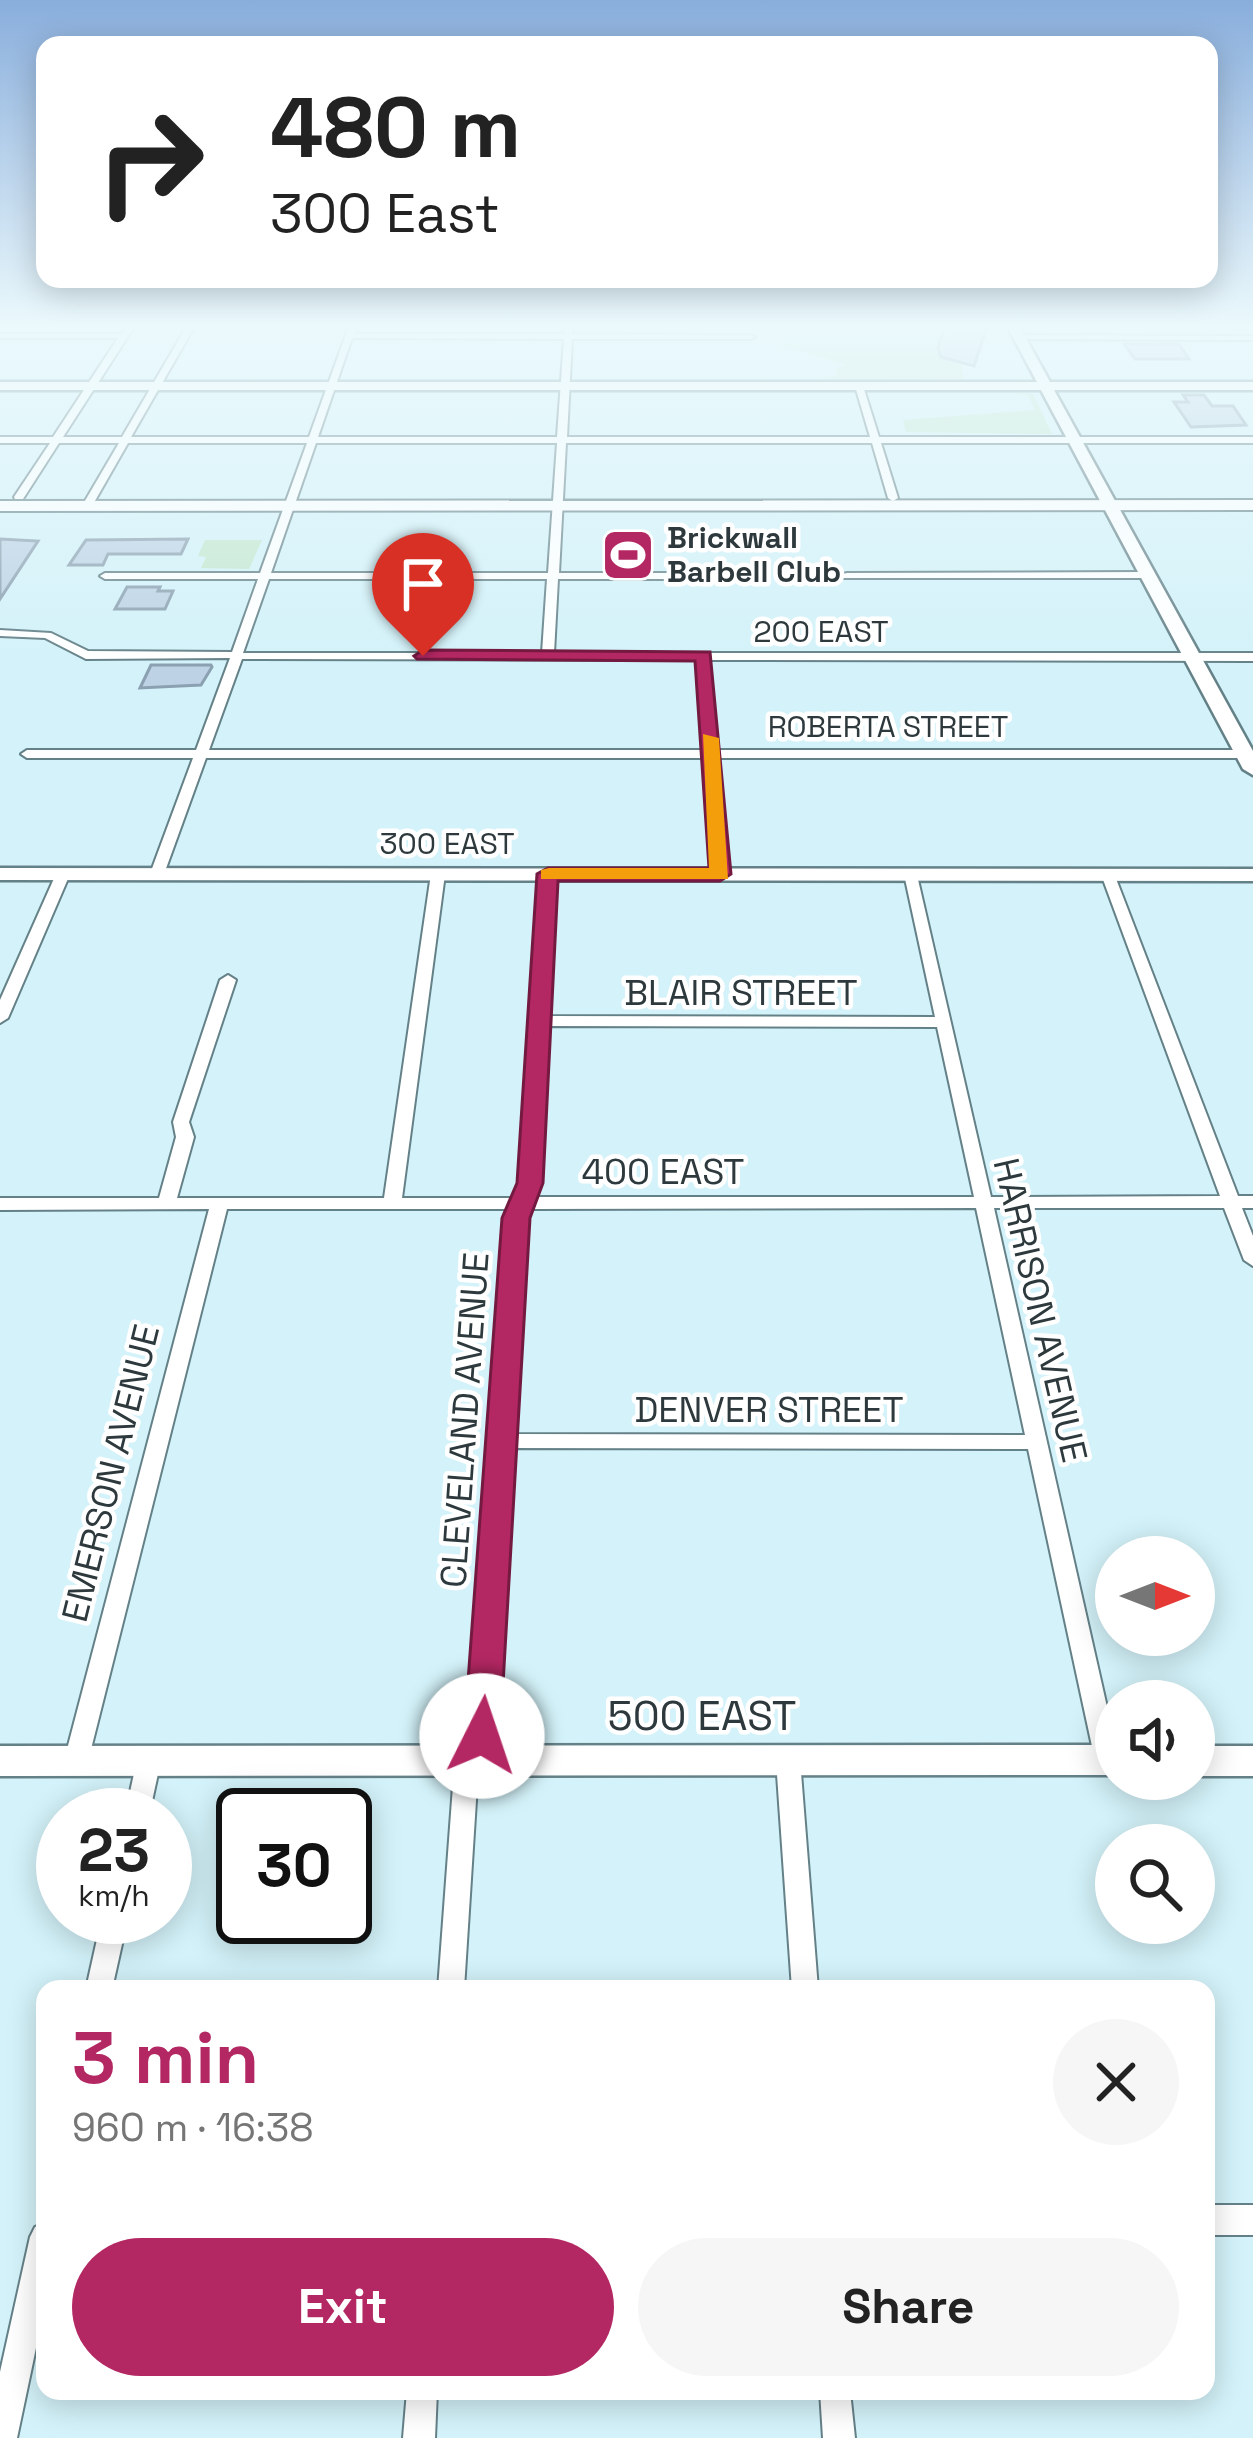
<!DOCTYPE html>
<html lang="en">
<head>
<meta charset="utf-8">
<style>
	:root { --surface:#fff; --page:#f6f6f6; --text:#222; --muted:#767676; --accent:#b32762 }
	body { margin:0; font-family:"Space Grotesk",sans-serif; background:var(--page); color:var(--text); height:100vh; display:flex; flex-direction:column; font-size:45px; white-space:nowrap }
	* { box-sizing:border-box; margin:0 }
	p { font-size:39px; color:var(--muted) }
	.icon { flex:none; width:66px; height:66px; fill:none; stroke:currentColor; stroke-width:2; stroke-linecap:round; stroke-linejoin:round }
	.map { position:relative; flex:1; overflow:hidden }
	.details { position:absolute; left:36px; top:1980px; width:1179px; height:420px; display:flex; flex-direction:column; background:var(--surface); border-radius:24px; box-shadow:0 6px 30px #0003 }
	.details>* { flex:none }
	.top-card { position:absolute; left:36px; top:36px; width:1182px; height:252px; border-radius:24px; box-shadow:0 6px 30px #0003; background:#fff; color:var(--text); overflow:hidden }
	.needle { width:78px; rotate:90deg }
	.controls { position:absolute; left:1095px; top:1536px; display:grid; gap:24px }
	.controls a { display:grid; place-items:center; width:120px; height:120px; border-radius:50%; background:var(--surface); box-shadow:0 6px 30px #0003; font-size:60px }
	.speed { position:absolute; left:36px; top:1788px; display:flex; gap:24px; font-size:60px; font-weight:700; text-align:center }
	.speed>* { display:grid; place-content:center; width:156px; height:156px; border-radius:50%; background:var(--surface); box-shadow:0 6px 30px #0003; line-height:1 }
	.speed small { font-size:30px; font-weight:400 }
	.speed .limit { border:6px solid #111; border-radius:18px; background:#fff; color:#111 }
	.pin { position:absolute; display:grid; place-items:center; width:102px; height:102px; color:#fff; margin:-123px -51px; border-radius:50% 50% 50% 0; rotate:-45deg; box-shadow:0 0 12px #0007 }
	.pin .icon { rotate:45deg }
	.me { position:absolute; width:132px; margin:-66px; rotate:4deg; stroke-linejoin:round; filter:drop-shadow(0 0 9px #0008) }
	.turn { display:flex; align-items:center; gap:42px; height:252px; padding:0 36px; font-size:54px }
	.turn .icon { width:156px; height:156px; stroke-width:2.5 }
	.turn b { display:block; font-size:84px; line-height:102px }
	.round { display:grid; place-items:center; flex:none; width:126px; height:126px; border-radius:63px; background:var(--page) }
	.head { display:flex; align-items:center; justify-content:space-between; height:204px; padding:0 36px }
	h1 { font-size:72px; font-weight:700; line-height:90px; color:var(--accent) }
	.action { display:flex; gap:24px; margin-top:auto; padding:24px 36px }
	.action a { flex:1; height:138px; border-radius:72px; background:var(--accent); color:#fff; font-size:48px; font-weight:700; line-height:138px; text-align:center }
	.action a+a { background:var(--page); color:var(--text) }
	.map>svg:first-child { display:block }
</style>
</head>
<body>
<div class="map">
<svg width="1253" height="2438" viewBox="0 0 1253 2438">
	<rect width="100%" height="100%" fill="#d3f2f9"/>
	<!-- green -->
	<path fill="#c4e7ce" d="M 777,324 L 945,324 L 939,348 L 944,358 L 960,359 L 964,379 L 822,378 L 837,376 L 836,369 L 847,365 L 783,346 Z
		M 1000,391 L 1033,394 L 1052,434 L 906,432 L 903,420 L 1035,410 L 1028,395 Z
		M 205,540 L 262,540 L 249,569 L 201,568 L 206,557 L 198,556 Z"/>
	<!-- building -->
	<path fill="#bdd2e4" stroke="#8ba0b0" stroke-width="3" d="M 945,324 L 988,324 L 974,366 L 941,357 L 938,348 Z
		M 1124,344 L 1179,344 L 1189,359 L 1135,359 Z
		M 1183,395 L 1204,395 L 1212,406 L 1233,406 L 1246,425 L 1191,427 L 1174,402 L 1188,402 Z
		M 0,539 L 38,541 L 0,599 Z
		M 188,539 L 181,554 L 108,554 L 103,565 L 69,565 L 86,540 Z
		M 127,587 L 160,587 L 158,591 L 173,591 L 165,609 L 115,609 Z
		M 151,665 L 211,665 L 212,667 L 201,685 L 140,688 Z"/>
	<g fill="none" stroke-linecap="round" stroke-linejoin="round">
		<!-- street casing -->
		<g stroke="#658188" stroke-width="4">
			<path id="street" d="M 128,324 L 136,324 L 63,437 L 122,437 L 188,324 L 196,324 L 131,437 L 309,437 L 349,326 L 355,326 L 354,334 L 564,334 L 565,324 L 573,324 L 572,334 L 751,335 L 755,337 L 751,339 L 572,339 L 567,437 L 870,437 L 855,386 L 859,383 L 863,386 L 879,437 L 1253,437 L 1253,443 L 881,443 L 898,498 L 893,501 L 888,498 L 872,443 L 566,443 L 559,573 L 702,573 L 707,576 L 702,579 L 558,579 L 554,653 L 1253,653 L 1253,661 L 709,660 L 717,750 L 1245,750 L 1251,754 L 1245,758 L 717,758 L 727,874 L 720,878 L 713,874 L 704,758 L 206,758 L 164,874 L 162,877 L 152,877 L 150,874 L 193,758 L 27,758 L 21,754 L 27,750 L 196,750 L 230,658 L 86,659 L 45,638 L 0,636 L 0,630 L 51,633 L 88,651 L 232,652 L 258,579 L 105,579 L 100,576 L 105,573 L 260,573 L 307,443 L 128,443 L 92,506 L 87,509 L 82,506 L 119,443 L 59,443 L 23,499 L 15,499 L 14,497 L 50,443 L 0,443 L 0,437 L 53,437 L 118,338 L 0,338 L 0,334 L 122,334 ZM 352,338 L 564,339 L 557,437 L 318,437 ZM 316,443 L 557,443 L 548,573 L 271,573 ZM 269,579 L 547,579 L 542,653 L 243,653 ZM 242,659 L 697,660 L 704,750 L 209,750 Z
				M 1019,335 L 1253,336 L 1253,340 L 1016,339 Z
				M 847,573 L 1146,572 L 1151,575 L 1146,578 L 843,578 L 843,574 Z
				M 63,870 L 70,874 L 8,1018 L 0,1023 L 0,1000 L 56,874 Z
				M 438,870 L 445,874 L 402,1198 L 516,1198 L 521,1187 L 541,874 L 548,870 L 555,874 L 548,1016 L 935,1017 L 904,874 L 906,871 L 916,871 L 991,1197 L 1220,1196 L 1101,874 L 1103,871 L 1113,871 L 1238,1196 L 1253,1196 L 1253,1208 L 1242,1208 L 1253,1236 L 1253,1266 L 1244,1260 L 1224,1208 L 994,1208 L 1116,1747 L 1115,1767 L 1107,1770 L 1099,1767 L 1095,1760 L 1028,1449 L 511,1448 L 492,1759 L 488,1766 L 478,1769 L 464,1989 L 438,1989 L 455,1759 L 459,1752 L 469,1749 L 507,1218 L 511,1209 L 227,1209 L 88,1761 L 84,1768 L 76,1771 L 68,1768 L 64,1761 L 209,1209 L 0,1210 L 0,1198 L 159,1198 L 176,1137 L 173,1122 L 220,980 L 228,975 L 236,980 L 189,1122 L 194,1137 L 177,1198 L 384,1198 L 431,874 ZM 547,1026 L 937,1027 L 974,1197 L 534,1197 L 539,1187 ZM 976,1208 L 1025,1435 L 512,1434 L 525,1218 L 529,1209 Z
				M 149,1750 L 157,1753 L 161,1760 L 149,1815 L 125,1815 L 137,1760 L 141,1753 Z
				M 788,1750 L 796,1753 L 800,1760 L 818,1989 L 792,1989 L 776,1760 L 780,1753 Z
				M 102,1917 L 128,1917 L 112,1989 L 86,1989 Z
				M 1206,2205 L 1253,2205 L 1253,2235 L 1206,2235 Z
				M 45,2222 L 45,2305 L 17,2438 L 0,2438 L 0,2372 L 30,2237 L 35,2227 Z
				M 407,2391 L 437,2391 L 435,2438 L 403,2438 Z
				M 820,2391 L 850,2391 L 855,2438 L 823,2438 Z"/>
		</g>
		<!-- secondary casing -->
		<g stroke="#658188" stroke-width="5">
			<path id="secondary" d="M 1006,324 L 1018,324 L 1050,382 L 1253,382 L 1253,390 L 1054,390 L 1253,751 L 1253,775 L 1243,769 L 1041,390 L 0,390 L 0,382 L 1037,382 Z
				M 0,868 L 1253,869 L 1253,881 L 0,880 Z
				M 1116,1745 L 1116,1775 L 0,1776 L 0,1746 Z
				M 1194,1746 L 1253,1746 L 1253,1776 L 1194,1776 Z"/>
		</g>
		<!-- primary casing -->
		<g stroke="#658188" stroke-width="4">
			<path id="primary" d="M 1253,500 L 1253,510 L 0,511 L 0,501 Z"/>
		</g>
		<!-- street -->
		<use href="#street" fill="#fff" fill-rule="evenodd"/>
		<!-- secondary -->
		<use href="#secondary" fill="#fff" fill-rule="evenodd"/>
		<!-- primary -->
		<use href="#primary" fill="#fff" fill-rule="evenodd"/>
	</g>
	<!-- sky -->
	<linearGradient id="sky" x2="0" y2="1"><stop stop-color="#89aedc"/><stop offset="0.49" stop-color="#ebf9fc"/><stop offset="1" stop-color="#ebf9fc" stop-opacity="0"/></linearGradient>
	<rect width="1253" height="666" fill="url(#sky)"/>
	<!-- route -->
	<path fill="#b32762" stroke="#741940" stroke-width="3" d="M 423,650 L 710,652 L 731,874 L 720,881 L 558,881 L 543,1183 L 530,1218 L 500,1736 L 495,1747 L 482,1751 L 469,1747 L 464,1736 L 502,1218 L 517,1183 L 537,874 L 548,868 L 709,868 L 695,661 L 417,659 L 414,656 Z"/>
	<!-- slow -->
	<path fill="#f59e0b" d="M 703,734 L 719,738 L 728,879 L 541,879 L 541,870 L 549,868 L 709,868 Z"/>
	<!-- icons -->
	<defs>
		<g id="stadium-square" transform="scale(2.7)"><rect x="-9" y="-9" width="18" height="18" rx="4" fill="#b32762" stroke="#fff"/><path d="M0-5a6.5 5 0 1 0 0 10a6.5 5 0 1 0 0-10ZM-3.5-1.8h7v3.6h-7Z" fill="#fff"/></g>
	</defs>
	<g fill-rule="evenodd">
		<use href="#stadium-square" x="628" y="555"/>
	</g>
	<g text-anchor="middle" stroke-width="9" stroke-linejoin="round" paint-order="stroke">
		<!-- far-poi labels -->
		<g font-size="30" font-weight="bold" fill="#2d393c" stroke="#fff" text-anchor="start">
			<text x="667" y="548">Brickwall<tspan x="667" dy="34">Barbell Club</tspan></text>
		</g>
		<!-- far-street labels -->
		<g font-size="30" fill="#2d393c" stroke="#fff">
			<text x="821" y="642">200 EAST</text>
			<text x="888" y="737">ROBERTA STREET</text>
			<text x="447" y="854">300 EAST</text>
		</g>
		<!-- street labels -->
		<g font-size="36" fill="#2d393c" stroke="#fff">
			<text x="741" y="1005">BLAIR STREET</text>
			<text x="663" y="1184">400 EAST</text>
			<text transform="translate(1041 1310) rotate(77)" y="13">HARRISON AVENUE</text>
			<text x="769" y="1422">DENVER STREET</text>
			<text transform="translate(464 1420) rotate(-86)" y="13">CLEVELAND AVENUE</text>
			<text transform="translate(110 1473) rotate(-76)" y="13">EMERSON AVENUE</text>
		</g>
		<!-- near-street labels -->
		<g font-size="42" fill="#2d393c" stroke="#fff">
			<text x="702" y="1730">500 EAST</text>
		</g>
	</g>
</svg>
<div class="controls">
<a><svg class="needle" viewBox="-14 -14 28 28"><path d="M0-13l5 13h-10z" fill="#e53935"/><path d="M0 13l5-13h-10z" fill="#767676"/></svg></a>
<a><svg class="icon" aria-label="sound" viewBox="0 0 24 24"><path d="M4 9h4l5-4v14l-5-4H4zM17 9q2 3 0 6"/></svg></a>
<a><svg class="icon" aria-label="search" viewBox="0 0 24 24"><circle cx="10" cy="10" r="6"/><path d="M15 15l6 6"/></svg></a>
</div>
<div class="speed"><div>23<small>km/h</small></div><div class="limit">30</div></div>
<div class="pin" style="left:423px;top:656px;background:#d93025"><svg class="icon" aria-label="arrive" viewBox="0 0 24 24"><path d="M6 21V4h12l-3 4 3 4H6"/></svg></div>
<svg class="me" style="left:482px;top:1736px" viewBox="-20 -20 40 40"><circle r="19" fill="#fff"/><path d="M0-13L10 11 0 6-10 11z" fill="#b32762"/></svg>
<div class="top-card">
<div class="turn"><svg class="icon" aria-label="right" viewBox="0 0 24 24"><path d="M7 20v-9h11M14 6l5 5-5 5"/></svg><div><b>480 m</b>300 East</div></div>
</div>
<section class="details">
<div class="head"><div><h1>3 min</h1><p>960 m · 16:38</p></div><a class="round"><svg class="icon" aria-label="close" viewBox="0 0 24 24"><path d="M6 6l12 12M18 6L6 18"/></svg></a></div>
<div class="action"><a>Exit</a><a>Share</a></div>
</section>
</div>
</body>
</html>
